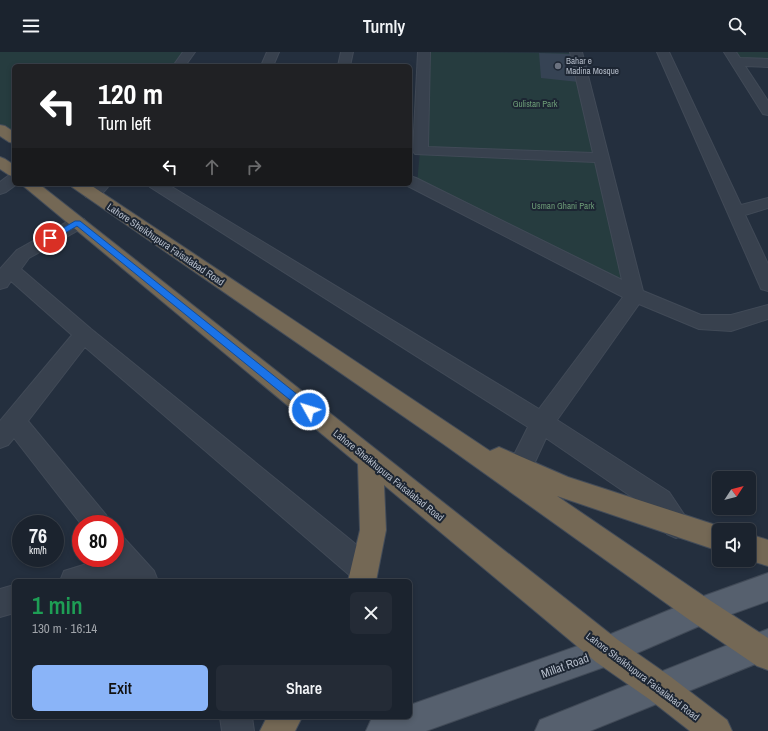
<!DOCTYPE html>
<html lang="en">
<head>
<meta charset="utf-8">
<style>
	:root { --surface:#1b232e; --page:#242b36; --text:#f1f3f6; --muted:#a0a4aa; --line:#39404a; --accent:#8ab4f8 }
	body { margin:0; font-family:"Archivo Narrow",sans-serif; background:var(--page); color:var(--text); height:100vh; display:flex; flex-direction:column; font-size:15px; white-space:nowrap }
	* { box-sizing:border-box; margin:0 }
	p { font-size:13px; color:var(--muted) }
	.icon { flex:none; width:22px; height:22px; fill:none; stroke:currentColor; stroke-width:2; stroke-linecap:round; stroke-linejoin:round }
	.map { position:relative; flex:1; overflow:hidden }
	.details { position:absolute; left:12px; top:527px; width:400px; height:140px; display:flex; flex-direction:column; background:var(--surface); border-radius:6px; box-shadow:0 2px 6px #0003,0 0 0 1px var(--line) }
	.details>* { flex:none }
	.guide { position:absolute; left:12px; top:12px; width:400px; height:122px; border-radius:6px; box-shadow:0 2px 6px #0003,0 0 0 1px var(--line); background:#202124; color:#fff; overflow:hidden }
	.needle { width:26px; rotate:54deg }
	.controls { position:absolute; left:712px; top:419px; display:grid; gap:8px }
	.controls a { display:grid; place-items:center; width:44px; height:44px; border-radius:6px; background:var(--surface); box-shadow:0 2px 6px #0003,0 0 0 1px var(--line); font-size:20px }
	.speed { position:absolute; left:12px; top:463px; display:flex; gap:8px; font-size:20px; font-weight:700; text-align:center }
	.speed>* { display:grid; place-content:center; width:52px; height:52px; border-radius:50%; background:var(--surface); box-shadow:0 2px 6px #0003,0 0 0 1px var(--line); line-height:1 }
	.speed small { font-size:10px; font-weight:400 }
	.speed .limit { border:6px solid #d22; background:#fff; color:#111 }
	.pin { position:absolute; display:grid; place-items:center; width:34px; height:34px; color:#fff; margin:-17px; border:2px solid #fff; border-radius:50%; box-shadow:0 1px 4px #0007 }
	.me { position:absolute; width:44px; margin:-22px; rotate:309deg; stroke-linejoin:round; filter:drop-shadow(0 0 3px #0008) }
	.turn { display:flex; align-items:center; gap:14px; height:84px; padding:0 20px; font-size:18px }
	.turn .icon { width:52px; height:52px; stroke-width:2.5 }
	.turn b { display:block; font-size:28px; line-height:34px }
	.lanes { display:flex; align-items:center; height:38px; padding:0 20px; background:#0003; justify-content:center; gap:20px; direction:ltr }
	.lanes .off { opacity:.35 }
	.round { display:grid; place-items:center; flex:none; width:42px; height:42px; border-radius:6px; background:var(--page) }
	.summary { display:flex; align-items:center; justify-content:space-between; height:68px; padding:0 20px }
	h1 { font-size:24px; font-weight:600; line-height:30px; color:#1e9e55 }
	.action { display:flex; gap:8px; margin-top:auto; padding:8px 20px }
	.action a { flex:1; height:46px; border-radius:6px; background:var(--accent); color:#111; font-size:16px; font-weight:600; line-height:46px; text-align:center }
	.action a+a { background:var(--page); color:var(--text) }
	header { display:flex; justify-content:space-between; align-items:center; height:52px; padding:0 20px; background:var(--surface); font-size:18px; font-weight:600 }
	.map>svg:first-child { display:block }
</style>
</head>
<body>
<header><svg class="icon" aria-label="menu" viewBox="0 0 24 24"><path d="M4 6h16M4 12h16M4 18h16"/></svg>Turnly<svg class="icon" aria-label="search" viewBox="0 0 24 24"><circle cx="10" cy="10" r="6"/><path d="M15 15l6 6"/></svg></header>
<div class="map">
<svg width="768" height="679" viewBox="0 0 768 679">
	<rect width="100%" height="100%" fill="#242f3e"/>
	<!-- green -->
	<path fill="#263c3f" d="M 0,0 L 188,0 L 179,14 L 14,14 L 14,84 L 0,75 Z
		M 424,0 L 576,1 L 634,243 L 417,132 L 420,99 Z
		M 730,0 L 768,0 L 768,11 L 738,10 Z"/>
	<!-- building -->
	<path fill="#364354" d="M 539,1 L 572,2 L 579,30 L 541,26 Z"/>
	<g fill="none" stroke-linecap="round" stroke-linejoin="round">
		<!-- street casing -->
		<g stroke="#414a57" stroke-width="2">
			<path id="street" d="M 183,0 L 195,0 L 185,14 L 173,14 Z
				M 267,0 L 279,0 L 273,14 L 261,14 Z
				M 341,0 L 353,0 L 350,14 L 338,14 Z
				M 418,0 L 430,0 L 428,95 L 593,101 L 570,0 L 582,0 L 643,239 L 701,263 L 731,263 L 768,253 L 768,267 L 731,279 L 699,277 L 639,252 L 557,368 L 669,440 L 685,464 L 689,473 L 685,482 L 676,486 L 667,482 L 651,458 L 546,386 L 529,423 L 520,426 L 511,423 L 508,415 L 528,375 L 150,135 L 148,132 L 167,132 L 539,357 L 623,245 L 404,132 L 410,132 L 410,124 L 416,126 L 622,228 L 595,110 L 415,102 L 413,99 Z
				M 657,0 L 669,0 L 741,153 L 768,146 L 768,156 L 745,163 L 768,212 L 768,239 L 761,237 L 759,232 Z
				M 724,0 L 736,0 L 740,6 L 768,7 L 768,15 L 745,14 L 768,49 L 768,63 L 763,62 Z
				M 14,122 L 14,132 L 17,132 L 6,140 L 0,142 L 0,130 L 8,124 Z
				M 93,132 L 110,132 C 104,141 97,148 86,145 L 84,142 Z
				M 78,166 L 84,167 L 86,171 L 84,175 L 29,206 L 21,217 L 91,277 L 374,507 L 378,517 L 374,527 C 367,530 361,530 354,527 L 85,295 L 28,369 L 106,463 L 110,472 L 81,472 L 14,386 L 8,393 L 0,396 L 0,369 L 72,283 L 11,229 L 7,235 L 0,237 L 0,217 L 17,198 L 72,167 Z
				M 115,482 L 124,486 L 154,519 L 158,529 L 126,529 L 125,528 L 60,529 L 64,519 L 106,506 L 115,506 Z
				M 14,533 L 14,561 L 0,565 L 0,537 Z
				M 220,665 L 252,665 L 254,679 L 222,679 Z"/>
		</g>
		<!-- primary casing -->
		<g stroke="#414a57" stroke-width="2">
			<path id="primary" d="M 768,521 L 768,549 L 704,572 L 607,614 L 426,679 L 366,679 L 371,668 L 377,665 L 410,665 L 410,653 L 606,584 L 701,545 Z
				M 768,577 L 768,607 L 590,679 L 535,679 L 540,668 Z"/>
		</g>
		<!-- highway casing -->
		<g stroke="#434c59" stroke-width="2">
			<path id="highway" d="M 0,73 L 5,74 L 14,80 L 14,91 L 9,90 L 0,84 Z
				M 0,105 L 5,107 L 14,113 L 14,125 L 9,123 L 0,117 Z
				M 21,132 L 39,132 L 618,588 L 671,625 L 727,668 L 732,679 L 690,679 L 649,647 L 596,610 L 384,433 L 386,478 L 376,529 L 348,529 L 360,478 L 358,412 Z
				M 70,132 L 89,132 L 490,399 L 499,395 L 568,425 L 728,477 L 729,478 L 719,478 L 719,499 L 557,444 L 711,549 L 768,586 L 768,618 L 757,614 L 691,569 L 442,391 L 72,135 Z
				M 749,482 L 768,488 L 768,514 L 748,508 Z
				M 267,665 L 302,665 L 295,679 L 260,679 Z"/>
		</g>
		<!-- street -->
		<use href="#street" fill="#38414e" fill-rule="evenodd"/>
		<!-- primary -->
		<use href="#primary" fill="#56606e" fill-rule="evenodd"/>
		<!-- highway -->
		<use href="#highway" fill="#746855" fill-rule="evenodd"/>
	</g>
	<!-- route -->
	<path fill="#1a73e8" stroke="#114b97" d="M 75,169 L 80,169 L 313,355 L 314,358 L 313,361 L 306,361 L 77,174 L 53,188 L 48,188 L 48,185 Z"/>
	<!-- markers -->
	<circle fill="#6b7280" stroke="#1d2633" stroke-width="1.5" cx="558" cy="14" r="4"/>
	<g text-anchor="middle" stroke-width="4" stroke-linejoin="round" paint-order="stroke">
		<!-- far-poi labels -->
		<g font-size="9" fill="#b4bcc9" stroke="#1d2633" text-anchor="start">
			<text x="566" y="12">Bahar e<tspan x="566" dy="10">Madina Mosque</tspan></text>
		</g>
		<!-- far-park labels -->
		<g font-size="9" fill="#6b9a76" stroke="#1d2633">
			<text x="535" y="55">Gulistan Park</text>
			<text x="563" y="157">Usman Ghani Park</text>
		</g>
		<!-- street labels -->
		<g font-size="10" fill="#b4bcc9" stroke="#1d2633">
			<text transform="translate(166 192) rotate(34)" y="4">Lahore Sheikhupura Faisalabad Road</text>
			<text transform="translate(389 423) rotate(39)" y="4">Lahore Sheikhupura Faisalabad Road</text>
			<text transform="translate(643 624) rotate(37)" y="4">Lahore Sheikhupura Faisalabad Road</text>
		</g>
		<!-- near-street labels -->
		<g font-size="12" fill="#b4bcc9" stroke="#1d2633">
			<text transform="translate(565 614) rotate(-20)" y="4">Millat Road</text>
		</g>
	</g>
</svg>
<div class="controls">
<a><svg class="needle" viewBox="-14 -14 28 28"><path d="M0-13l5 13h-10z" fill="#e53935"/><path d="M0 13l5-13h-10z" fill="#a0a4aa"/></svg></a>
<a><svg class="icon" aria-label="sound" viewBox="0 0 24 24"><path d="M4 9h4l5-4v14l-5-4H4zM17 9q2 3 0 6"/></svg></a>
</div>
<div class="speed"><div>76<small>km/h</small></div><div class="limit">80</div></div>
<div class="pin" style="left:50px;top:186px;background:#d93025"><svg class="icon" aria-label="arrive" viewBox="0 0 24 24"><path d="M6 21V4h12l-3 4 3 4H6"/></svg></div>
<svg class="me" style="left:309px;top:358px" viewBox="-20 -20 40 40"><circle r="17" fill="#1a73e8" stroke="#fff" stroke-width="3"/><path d="M0-11L8 9 0 5-8 9z" fill="#fff"/></svg>
<div class="guide">
<div class="turn"><svg class="icon" aria-label="left" viewBox="0 0 24 24"><path d="M17 20v-9H6M10 6l-5 5 5 5"/></svg><div><b>120 m</b>Turn left</div></div>
<div class="lanes"><svg class="icon" aria-label="left" viewBox="0 0 24 24"><path d="M17 20v-9H6M10 6l-5 5 5 5"/></svg><svg class="icon off" aria-label="ahead" viewBox="0 0 24 24"><path d="M12 20V5M6 11l6-6 6 6"/></svg><svg class="icon off" aria-label="right" viewBox="0 0 24 24"><path d="M7 20v-9h11M14 6l5 5-5 5"/></svg></div>
</div>
<section class="details">
<div class="summary"><div><h1>1 min</h1><p>130 m · 16:14</p></div><a class="round"><svg class="icon" aria-label="close" viewBox="0 0 24 24"><path d="M6 6l12 12M18 6L6 18"/></svg></a></div>
<div class="action"><a>Exit</a><a>Share</a></div>
</section>
</div>
</body>
</html>
